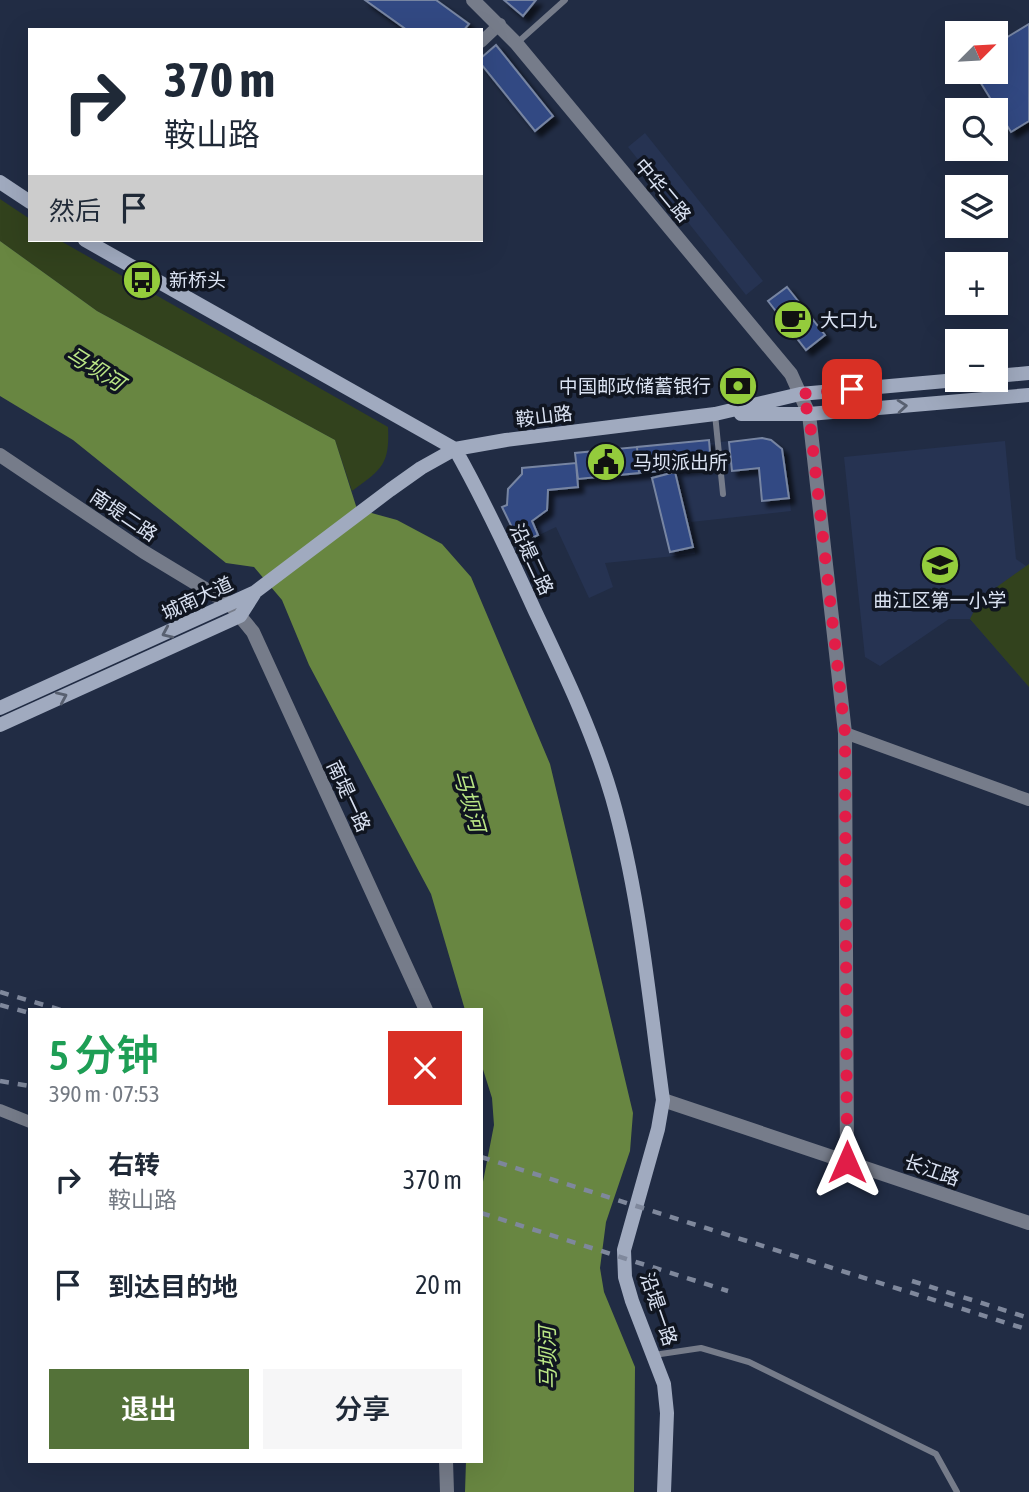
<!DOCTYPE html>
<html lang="zh">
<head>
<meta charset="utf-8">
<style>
	:root { --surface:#fff; --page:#f6f6f7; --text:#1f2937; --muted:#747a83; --accent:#547239 }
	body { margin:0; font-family:"Asap Condensed","Noto Sans SC",sans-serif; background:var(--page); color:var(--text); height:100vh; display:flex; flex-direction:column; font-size:26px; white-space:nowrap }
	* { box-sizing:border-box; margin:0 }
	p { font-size:23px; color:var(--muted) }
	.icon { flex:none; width:38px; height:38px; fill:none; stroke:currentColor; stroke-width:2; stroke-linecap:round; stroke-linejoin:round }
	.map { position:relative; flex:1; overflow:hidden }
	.drawer { position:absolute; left:28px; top:1008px; width:455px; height:455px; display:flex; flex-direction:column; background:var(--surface); border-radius:0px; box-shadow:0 7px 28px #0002 }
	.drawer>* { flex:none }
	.guide { position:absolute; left:28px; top:28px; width:455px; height:214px; border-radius:0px; box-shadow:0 7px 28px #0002; background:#fff; color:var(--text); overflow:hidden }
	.needle { width:46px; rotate:66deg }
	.controls { position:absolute; left:945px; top:21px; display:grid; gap:14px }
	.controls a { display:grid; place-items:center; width:63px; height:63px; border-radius:0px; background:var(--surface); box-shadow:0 7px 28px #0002; font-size:35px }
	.pin { position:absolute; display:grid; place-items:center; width:60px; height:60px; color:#fff; margin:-30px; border-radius:14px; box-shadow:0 4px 10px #0006 }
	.me { position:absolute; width:77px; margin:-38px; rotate:0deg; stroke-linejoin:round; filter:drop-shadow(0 0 5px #0008) }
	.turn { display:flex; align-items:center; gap:24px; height:147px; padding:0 21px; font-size:32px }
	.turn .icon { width:91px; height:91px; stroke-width:2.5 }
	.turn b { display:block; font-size:49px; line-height:60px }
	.then { display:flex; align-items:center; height:66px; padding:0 21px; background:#0003; gap:14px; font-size:26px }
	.round { display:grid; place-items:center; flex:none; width:74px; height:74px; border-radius:0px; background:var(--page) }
	.head { display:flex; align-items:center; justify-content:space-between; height:119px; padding:0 21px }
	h1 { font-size:42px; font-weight:600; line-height:52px; color:#1e9e55 }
	.action { display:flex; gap:14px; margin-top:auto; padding:14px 21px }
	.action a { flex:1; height:80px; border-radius:0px; background:var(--accent); color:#fff; font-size:28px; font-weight:600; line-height:80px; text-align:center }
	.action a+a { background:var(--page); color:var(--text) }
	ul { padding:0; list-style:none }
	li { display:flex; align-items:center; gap:21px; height:105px; padding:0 21px }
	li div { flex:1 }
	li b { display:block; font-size:26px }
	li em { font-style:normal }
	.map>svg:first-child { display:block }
</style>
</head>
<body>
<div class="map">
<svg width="1029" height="1492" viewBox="0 0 1029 1492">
	<defs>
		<filter id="shadow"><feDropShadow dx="5.5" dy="5.5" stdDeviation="2" flood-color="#0009"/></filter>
	</defs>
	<rect width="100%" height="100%" fill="#212c44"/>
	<!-- built -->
	<path fill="#263352" d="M 645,133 L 763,281 L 746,295 L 628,147 Z
		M 762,438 L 777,444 L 785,457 L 791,511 L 691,522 L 695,554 L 605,563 L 613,587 L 589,598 L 556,527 L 520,544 L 502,507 L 507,505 L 508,489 L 522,474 L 522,468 L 576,463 L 578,479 L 711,466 L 709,443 Z
		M 1005,441 L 1016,559 L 1026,566 L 1029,564 L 1029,687 L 970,619 L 949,619 L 880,666 L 865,657 L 844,457 Z"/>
	<!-- green -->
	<path fill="#32421d" d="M 0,199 L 30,219 L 30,240 L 59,240 L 388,427 C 390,465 381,470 352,491 L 335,440 L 97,311 L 0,241 Z
		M 1029,564 L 1029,687 L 970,619 L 980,599 Z"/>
	<!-- water -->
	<path fill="#688641" d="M 0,241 L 97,311 L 335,440 L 357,509 L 397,520 L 442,544 L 471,577 L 550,764 L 633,1113 L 630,1151 L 606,1222 L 600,1268 L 604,1292 L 635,1367 L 634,1492 L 465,1492 L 466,1461 L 481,1461 L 481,1192 L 494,1125 L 492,1098 L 481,1063 L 481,1010 L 465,1010 L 431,894 L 309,665 L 282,600 L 254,567 L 226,563 L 73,440 L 0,396 Z"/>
	<!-- building -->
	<path fill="#304883" stroke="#7785a2" stroke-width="2" filter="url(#shadow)" d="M 365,0 L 436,0 L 469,24 L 464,30 L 407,30 Z
		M 504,0 L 536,0 L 523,16 Z
		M 1029,24 L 1029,121 L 1011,132 L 974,72 L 996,72 L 996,44 Z
		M 496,45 L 553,116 L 535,131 L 481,64 L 481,58 Z
		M 787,287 L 825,335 L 806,350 L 768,301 Z
		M 762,438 L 771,440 L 782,449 L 789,498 L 762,501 L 759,468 L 732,471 L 729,442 Z
		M 709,440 L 711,466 L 639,473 L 637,447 Z
		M 637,447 L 639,473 L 578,479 L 575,453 Z
		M 576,463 L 578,487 L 548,490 L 547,510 L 532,521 L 538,535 L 520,544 L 502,507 L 507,505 L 508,489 L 522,474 L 522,468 Z
		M 675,472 L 693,547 L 670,552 L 652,478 Z"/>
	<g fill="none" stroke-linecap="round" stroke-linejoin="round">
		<!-- service -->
		<path stroke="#767c8a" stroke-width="6" d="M 517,43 L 565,0
			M 715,414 L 723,494
			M 654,1355 L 701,1348 L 749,1362 L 936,1454 L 957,1492"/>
		<!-- minor -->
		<path stroke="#767c8a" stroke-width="12" d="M 481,42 L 500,24
			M 845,733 L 1029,800
			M 0,1110 L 30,1122"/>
		<!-- tertiary -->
		<path stroke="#767c8a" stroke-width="14" d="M 473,0 L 516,43 L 791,374 L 809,414 L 845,733 L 847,1162
			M 0,455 L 144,552 L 230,604 L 253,632 L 426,1010
			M 663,1100 L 1029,1223
			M 446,1461 L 447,1492"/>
		<!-- secondary -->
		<path stroke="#a0aabf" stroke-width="14" d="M 0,182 L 30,202
			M 85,240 L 455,449 C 485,502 510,556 535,611 C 564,672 593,732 612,797 C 640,895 649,999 663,1100 L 658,1129 L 624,1250 L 625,1277 L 632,1301 L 664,1384 L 667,1413 L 664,1492
			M 996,376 L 1029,373
			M 741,414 L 809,414 L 1029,395
			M 0,708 L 255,592 L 390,490 L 421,468 L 455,449 L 506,440 L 715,414 L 800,394 L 957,380
			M 0,725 L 240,616 L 254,594"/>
		<!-- rail -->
		<path stroke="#7f889c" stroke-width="4.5" stroke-dasharray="9 9" stroke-linecap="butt" d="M 0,992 L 61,1010
			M 0,1005 L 30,1013
			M 0,1081 L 30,1086
			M 481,1157 L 1029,1330
			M 481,1213 L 728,1291
			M 912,1281 L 1029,1318"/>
	</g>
	<!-- one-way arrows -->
	<defs><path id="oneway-chevron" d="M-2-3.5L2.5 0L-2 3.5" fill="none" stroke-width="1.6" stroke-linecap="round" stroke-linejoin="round" transform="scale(1.75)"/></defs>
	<g stroke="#586070">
		<use href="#oneway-chevron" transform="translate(902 406) rotate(-5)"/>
		<use href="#oneway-chevron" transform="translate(167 633) rotate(156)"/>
		<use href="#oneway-chevron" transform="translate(62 697) rotate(-24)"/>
	</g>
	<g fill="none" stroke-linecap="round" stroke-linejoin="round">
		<!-- route -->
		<path stroke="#e11d48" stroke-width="12" stroke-dasharray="0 21.6" d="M 847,1162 L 845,733 L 809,414 L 800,394 L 852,389"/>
	</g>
	<!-- icons -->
	<defs>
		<g id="bus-disc" transform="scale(2.0125)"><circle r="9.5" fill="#94cc3c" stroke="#101520"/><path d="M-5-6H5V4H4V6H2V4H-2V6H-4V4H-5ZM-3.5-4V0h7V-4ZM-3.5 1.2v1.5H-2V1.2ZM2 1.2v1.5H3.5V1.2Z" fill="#111"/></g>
		<g id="cafe-disc" transform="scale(2.0125)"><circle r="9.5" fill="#94cc3c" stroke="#101520"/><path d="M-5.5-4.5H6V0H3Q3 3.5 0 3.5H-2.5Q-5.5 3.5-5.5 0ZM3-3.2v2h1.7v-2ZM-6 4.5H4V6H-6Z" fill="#111"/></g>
		<g id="bank-disc" transform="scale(2.0125)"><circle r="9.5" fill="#94cc3c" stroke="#101520"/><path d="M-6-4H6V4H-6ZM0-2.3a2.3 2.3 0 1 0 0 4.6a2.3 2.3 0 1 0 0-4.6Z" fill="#111"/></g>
		<g id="civic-disc" transform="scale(2.0125)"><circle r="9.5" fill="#94cc3c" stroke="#101520"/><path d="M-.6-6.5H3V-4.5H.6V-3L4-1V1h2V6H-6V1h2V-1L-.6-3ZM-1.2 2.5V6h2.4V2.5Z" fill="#111"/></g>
		<g id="school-disc" transform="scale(2.0125)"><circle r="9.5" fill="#94cc3c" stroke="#101520"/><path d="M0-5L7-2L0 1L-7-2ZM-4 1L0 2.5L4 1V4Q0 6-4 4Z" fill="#111"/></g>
	</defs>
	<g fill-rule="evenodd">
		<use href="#bus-disc" x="142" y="280"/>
		<use href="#cafe-disc" x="793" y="320"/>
		<use href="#bank-disc" x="738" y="386"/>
		<use href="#civic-disc" x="606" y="462"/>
		<use href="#school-disc" x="940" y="565"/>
	</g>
	<g text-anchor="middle" stroke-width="7" stroke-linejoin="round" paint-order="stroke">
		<!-- street labels -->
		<g font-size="19" fill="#dae2f2" stroke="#101520">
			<text transform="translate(663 190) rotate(50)" y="7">中华二路</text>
			<text transform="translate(544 416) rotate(-7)" y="7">鞍山路</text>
			<text transform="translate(124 515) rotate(34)" y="7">南堤二路</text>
			<text transform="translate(532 559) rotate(65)" y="7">沿堤二路</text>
			<text transform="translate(197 598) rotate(-25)" y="7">城南大道</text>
			<text transform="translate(349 796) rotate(65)" y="7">南堤一路</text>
			<text transform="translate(932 1170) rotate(19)" y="7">长江路</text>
			<text transform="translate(659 1309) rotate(71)" y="7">沿堤一路</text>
		</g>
		<!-- poi labels -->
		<g font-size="19" fill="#dae2f2" stroke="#101520" text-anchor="start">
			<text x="169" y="287">新桥头</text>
			<text x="820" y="327">大口九</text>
			<text x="711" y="393" text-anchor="end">中国邮政储蓄银行</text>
			<text x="633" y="469">马坝派出所</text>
			<text x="940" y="607" text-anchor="middle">曲江区第一小学</text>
		</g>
		<!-- water labels -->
		<g font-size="21" font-style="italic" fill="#bbe786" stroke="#101520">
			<text transform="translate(95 369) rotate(32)" y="7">马坝河</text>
			<text transform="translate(469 801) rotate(74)" y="7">马坝河</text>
			<text transform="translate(548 1358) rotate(-91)" y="7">马坝河</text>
		</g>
	</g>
</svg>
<div class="controls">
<a><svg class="needle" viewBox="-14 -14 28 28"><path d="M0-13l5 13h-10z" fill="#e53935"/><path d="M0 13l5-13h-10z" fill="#747a83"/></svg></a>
<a><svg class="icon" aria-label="search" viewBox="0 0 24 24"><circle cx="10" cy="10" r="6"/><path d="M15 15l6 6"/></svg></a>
<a><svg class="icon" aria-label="layers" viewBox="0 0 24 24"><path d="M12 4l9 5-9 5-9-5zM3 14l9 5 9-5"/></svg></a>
<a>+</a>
<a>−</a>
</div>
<div class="pin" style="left:852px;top:389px;background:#d93025"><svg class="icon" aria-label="arrive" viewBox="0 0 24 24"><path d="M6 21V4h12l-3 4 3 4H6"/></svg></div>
<svg class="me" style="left:847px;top:1162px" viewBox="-20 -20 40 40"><path d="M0-17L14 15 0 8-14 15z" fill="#e11d48" stroke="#fff" stroke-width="4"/></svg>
<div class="guide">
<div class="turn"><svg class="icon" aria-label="right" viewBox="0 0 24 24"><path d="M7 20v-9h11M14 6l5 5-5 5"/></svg><div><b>370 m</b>鞍山路</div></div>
<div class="then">然后<svg class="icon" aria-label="arrive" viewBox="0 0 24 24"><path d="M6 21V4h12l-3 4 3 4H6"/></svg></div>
</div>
<section class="drawer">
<div class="head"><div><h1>5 分钟</h1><p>390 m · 07:53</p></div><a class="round" style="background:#d93025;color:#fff"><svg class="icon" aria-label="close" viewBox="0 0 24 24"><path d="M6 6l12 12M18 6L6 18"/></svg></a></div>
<ul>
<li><svg class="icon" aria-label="right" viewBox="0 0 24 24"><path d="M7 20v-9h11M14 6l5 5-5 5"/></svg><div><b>右转</b><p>鞍山路</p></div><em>370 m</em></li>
<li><svg class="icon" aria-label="arrive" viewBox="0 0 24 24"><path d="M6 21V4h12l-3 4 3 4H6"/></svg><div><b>到达目的地</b></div><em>20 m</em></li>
</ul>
<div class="action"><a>退出</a><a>分享</a></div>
</section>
</div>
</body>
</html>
